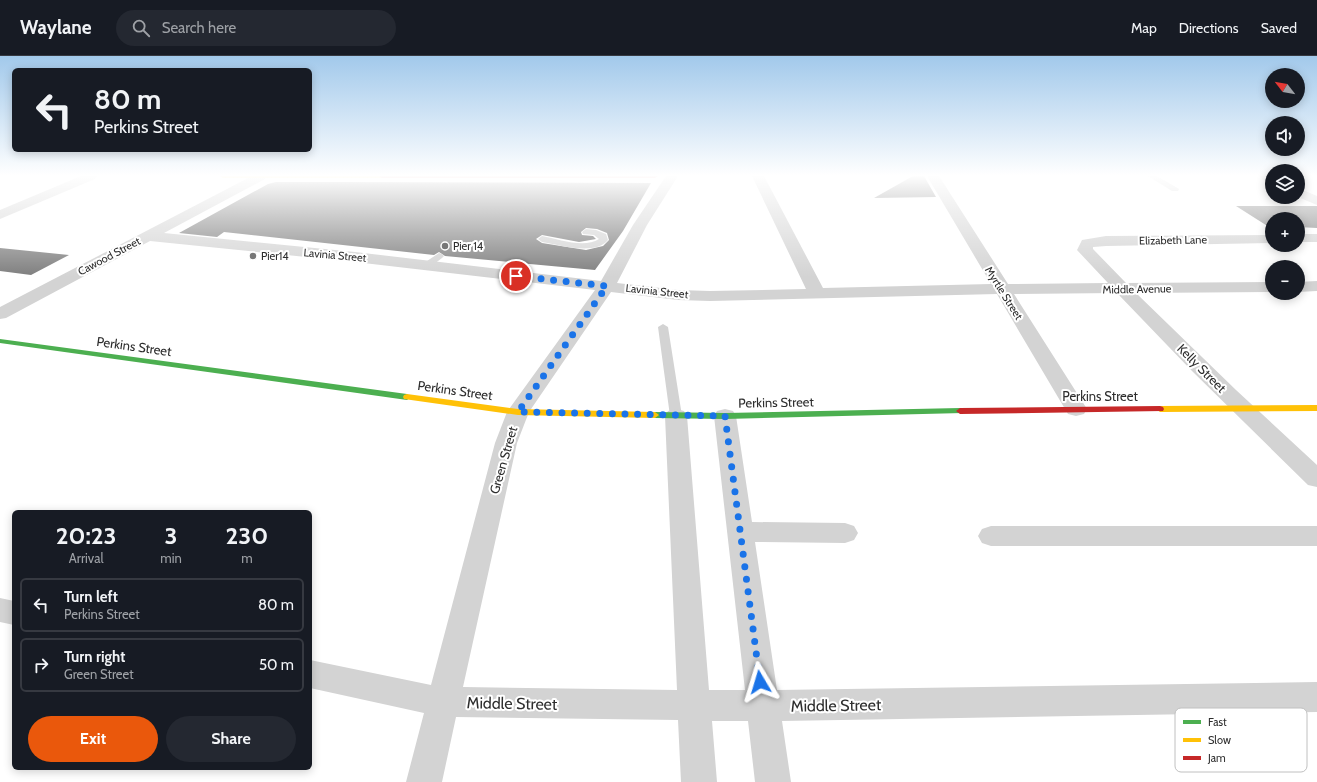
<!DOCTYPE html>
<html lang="en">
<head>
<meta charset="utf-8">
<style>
	:root { --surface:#171b24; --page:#242831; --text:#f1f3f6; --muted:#9ea1a6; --line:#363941; --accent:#ea580c }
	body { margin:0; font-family:Cabin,sans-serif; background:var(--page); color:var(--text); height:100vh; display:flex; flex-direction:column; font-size:15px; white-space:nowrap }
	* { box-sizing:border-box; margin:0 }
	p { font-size:13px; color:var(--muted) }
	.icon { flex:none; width:22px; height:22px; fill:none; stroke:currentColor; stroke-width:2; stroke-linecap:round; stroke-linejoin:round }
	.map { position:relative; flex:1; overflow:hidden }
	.panel { position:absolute; left:12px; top:454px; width:300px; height:260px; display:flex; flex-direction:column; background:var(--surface); border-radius:6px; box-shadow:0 2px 10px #0003 }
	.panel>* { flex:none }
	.top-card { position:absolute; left:12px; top:12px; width:300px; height:84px; border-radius:6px; box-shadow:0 2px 10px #0003; background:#171b24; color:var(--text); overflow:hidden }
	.needle { width:26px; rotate:301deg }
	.controls { position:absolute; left:1265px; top:12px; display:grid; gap:8px }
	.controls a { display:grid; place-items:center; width:40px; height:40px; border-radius:50%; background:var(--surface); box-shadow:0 2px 10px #0003; font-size:20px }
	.pin { position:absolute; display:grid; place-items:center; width:34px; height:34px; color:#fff; margin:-17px; border:2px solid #fff; border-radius:50%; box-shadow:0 1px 4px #0007 }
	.me { position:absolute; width:44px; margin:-22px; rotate:353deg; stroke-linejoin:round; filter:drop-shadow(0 0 3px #0008) }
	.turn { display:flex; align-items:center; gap:14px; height:84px; padding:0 16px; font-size:18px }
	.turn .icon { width:52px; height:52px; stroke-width:2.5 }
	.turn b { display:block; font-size:28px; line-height:34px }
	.eta { display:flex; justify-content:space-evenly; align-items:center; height:68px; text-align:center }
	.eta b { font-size:24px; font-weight:800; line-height:28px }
	.cta { display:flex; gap:8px; margin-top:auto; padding:8px 16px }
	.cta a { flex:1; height:46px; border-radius:24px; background:var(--accent); color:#fff; font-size:16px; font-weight:800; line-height:46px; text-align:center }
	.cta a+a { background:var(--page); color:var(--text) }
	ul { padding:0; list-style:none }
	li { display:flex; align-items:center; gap:12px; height:54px; margin:0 8px 6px; padding:0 8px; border:2px solid var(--line); border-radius:6px }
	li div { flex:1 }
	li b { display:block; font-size:15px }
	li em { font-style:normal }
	header { display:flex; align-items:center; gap:24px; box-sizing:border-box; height:56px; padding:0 20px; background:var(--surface); border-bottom:1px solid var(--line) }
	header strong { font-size:19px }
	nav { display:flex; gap:22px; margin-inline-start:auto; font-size:14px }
	.search { width:280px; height:36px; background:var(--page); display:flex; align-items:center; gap:10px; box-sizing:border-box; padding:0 14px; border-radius:22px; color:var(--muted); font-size:15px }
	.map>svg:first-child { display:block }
</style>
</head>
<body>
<header>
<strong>Waylane</strong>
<div class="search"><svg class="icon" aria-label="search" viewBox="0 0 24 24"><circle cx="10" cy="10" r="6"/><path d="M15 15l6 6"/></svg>Search here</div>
<nav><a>Map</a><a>Directions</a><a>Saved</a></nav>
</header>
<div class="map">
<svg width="1317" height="726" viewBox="0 0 1317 726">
	<rect width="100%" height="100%" fill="#fff"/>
	<!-- building -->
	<path fill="#7e7e7e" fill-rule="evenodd" d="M 913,120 L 924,120 L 936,141 L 874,142 Z
		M 276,126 L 324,126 L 651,127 L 623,175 L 595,214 L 445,200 L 439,196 L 434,199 L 224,176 L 217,181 L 179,177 L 268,128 ZM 586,172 L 597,173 L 607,177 L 609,184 L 603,190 L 586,194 L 542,187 L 536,183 L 542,179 L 579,186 L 596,183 L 593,180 L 582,179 L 581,176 Z
		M 1236,150 L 1317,150 L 1317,172 L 1298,171 L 1298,163 L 1272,163 L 1272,171 L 1269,171 Z
		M 0,192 L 69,199 L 31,219 L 0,215 Z"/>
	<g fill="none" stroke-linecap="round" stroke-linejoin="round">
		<!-- lane -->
		<path fill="#d3d3d3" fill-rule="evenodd" d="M 1148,120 L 1157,120 L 1179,133 L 1178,135 L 1172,135 Z
			M 586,173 L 596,174 L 606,178 L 608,184 C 595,200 560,189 542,186 L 538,183 L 542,180 C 559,183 584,193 599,183 L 594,179 L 583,178 L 582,176 Z
			M 439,197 L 442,198 L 444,200 L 442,202 L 430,211 L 424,211 L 422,209 L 424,207 Z
			M 663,268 L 668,271 L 682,360 L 681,363 L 671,363 L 670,360 L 658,271 Z"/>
		<!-- street -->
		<path fill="#d3d3d3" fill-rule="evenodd" d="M 81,120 L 97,120 L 95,123 L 0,163 L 0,154 Z
			M 252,120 L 267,120 L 265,123 L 164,177 L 355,196 L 601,225 L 633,169 L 666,120 L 678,120 L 647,169 L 617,227 L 678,234 L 710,235 L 806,233 L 752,120 L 764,120 L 823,232 L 991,228 L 927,120 L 939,120 L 1008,228 L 1108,227 L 1077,194 L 1082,184 L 1106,180 L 1272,179 L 1272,187 L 1106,190 L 1093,191 L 1093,193 L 1126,227 L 1272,226 L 1272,236 L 1136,237 L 1236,334 L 1317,409 L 1317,431 L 1308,429 L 1192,315 L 1117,237 L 1014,238 L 1087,353 L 1084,358 L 1076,360 L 1068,358 L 1065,353 L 997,238 L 710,245 L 678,244 L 611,236 L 529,356 L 517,387 L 463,631 L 677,634 L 665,360 L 668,355 L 676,353 L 684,355 L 687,360 L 709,634 L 745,634 L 714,360 L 717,355 L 725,353 L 733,355 L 736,360 L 752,466 L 845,467 L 854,470 L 858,477 L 854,484 L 845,487 L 755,486 L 777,634 L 1317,626 L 1317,656 L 782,665 L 791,726 L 755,726 L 748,665 L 712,665 L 717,726 L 681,726 L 678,664 L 456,661 L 442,726 L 406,726 L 424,657 L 310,632 L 310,604 L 431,629 L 495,387 L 507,356 L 595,234 L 355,206 L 150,185 L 6,262 L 0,263 L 0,251 Z
			M 1260,120 L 1272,120 L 1272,127 L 1262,123 Z
			M 1298,132 L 1317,140 L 1317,149 L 1298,141 Z
			M 1298,178 L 1317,178 L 1317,186 L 1298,186 Z
			M 1317,225 L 1317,235 L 1298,236 L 1298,226 Z
			M 991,470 L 1317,470 L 1317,490 L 991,490 L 982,487 L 978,480 L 982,473 Z
			M 0,542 L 14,545 L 14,569 L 0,566 Z"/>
		<!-- fast -->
		<path fill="#4caf50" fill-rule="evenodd" d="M 0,283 L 407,338 L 411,341 L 407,344 L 0,287 Z
			M 960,352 L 964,355 L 963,357 L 725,363 L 655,362 L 651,359 L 655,356 L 725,357 Z"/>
		<!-- slow -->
		<path fill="#ffc107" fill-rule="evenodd" d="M 220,120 L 385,120 L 382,122 L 223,122 Z
			M 407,338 L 518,353 L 655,356 L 659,359 L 655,362 L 518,359 L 404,343 L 403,341 L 404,339 Z
			M 1317,349 L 1317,355 L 1160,356 L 1156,353 L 1160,350 Z"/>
		<!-- jam -->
		<path fill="#c62828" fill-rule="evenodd" d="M 379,120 L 658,120 L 655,122 L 382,122 Z
			M 1160,350 L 1163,351 L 1164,353 L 1163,355 L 960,358 L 956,355 L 960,352 Z"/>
	</g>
	<!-- sky -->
	<linearGradient id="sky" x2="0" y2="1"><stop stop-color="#a2c9eb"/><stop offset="0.54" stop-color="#fff"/><stop offset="1" stop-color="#fff" stop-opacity="0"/></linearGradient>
	<rect width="1317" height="221" fill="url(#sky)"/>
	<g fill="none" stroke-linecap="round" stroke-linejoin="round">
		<!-- route -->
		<path stroke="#1a73e8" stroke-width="7" stroke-dasharray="0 12.6" d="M 516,220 L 607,230 L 518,356 L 725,360 L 760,626"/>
	</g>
	<!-- markers -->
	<g fill="#777" stroke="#fff" stroke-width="1.5">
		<circle cx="445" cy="190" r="4"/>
		<circle cx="253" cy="200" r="4"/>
	</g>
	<g text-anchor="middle" stroke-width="4" stroke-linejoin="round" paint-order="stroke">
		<!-- far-street labels -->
		<g font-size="11" fill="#2e2e2e" stroke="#fff">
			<text transform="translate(1173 184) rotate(-1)" y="4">Elizabeth Lane</text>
			<text transform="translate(335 199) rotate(5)" y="4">Lavinia Street</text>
			<text transform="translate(109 200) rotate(-28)" y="4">Cawood Street</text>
			<text transform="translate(1137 233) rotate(-1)" y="4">Middle Avenue</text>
			<text transform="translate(657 235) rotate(6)" y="4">Lavinia Street</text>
			<text transform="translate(1004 237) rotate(58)" y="4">Myrtle Street</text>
		</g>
		<!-- far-poi labels -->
		<g font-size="11" fill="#2e2e2e" stroke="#fff" text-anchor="start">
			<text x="453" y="194">Pier 14</text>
			<text x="261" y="204">Pier14</text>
		</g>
		<!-- street labels -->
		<g font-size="13" fill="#2e2e2e" stroke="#fff">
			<text transform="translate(134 290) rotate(8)" y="5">Perkins Street</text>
			<text transform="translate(1202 312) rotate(45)" y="5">Kelly Street</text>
			<text transform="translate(455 334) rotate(8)" y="5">Perkins Street</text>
			<text x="1100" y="345">Perkins Street</text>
			<text transform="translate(776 346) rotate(-1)" y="5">Perkins Street</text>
			<text transform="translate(503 404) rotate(-74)" y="5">Green Street</text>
		</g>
		<!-- near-street labels -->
		<g font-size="16" fill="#2e2e2e" stroke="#fff">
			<text transform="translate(512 647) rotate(1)" y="6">Middle Street</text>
			<text transform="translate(836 649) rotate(-1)" y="6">Middle Street</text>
		</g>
	</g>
	<!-- legend -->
	<rect x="1175" y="652" width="132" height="64" rx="6" fill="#fff" stroke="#c0c0c0" stroke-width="1"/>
	<rect x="1183" y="664" width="18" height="4" fill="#4caf50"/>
	<rect x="1183" y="682" width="18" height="4" fill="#ffc107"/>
	<rect x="1183" y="700" width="18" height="4" fill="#c62828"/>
	<g font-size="11" fill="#2e2e2e">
		<text x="1208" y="670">Fast</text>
		<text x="1208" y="688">Slow</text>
		<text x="1208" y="706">Jam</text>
	</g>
</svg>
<div class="controls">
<a><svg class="needle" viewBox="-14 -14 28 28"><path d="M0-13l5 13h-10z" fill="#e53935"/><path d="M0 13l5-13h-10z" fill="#9ea1a6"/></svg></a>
<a><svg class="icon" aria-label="sound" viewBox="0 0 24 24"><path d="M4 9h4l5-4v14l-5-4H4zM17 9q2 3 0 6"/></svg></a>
<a><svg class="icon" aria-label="layers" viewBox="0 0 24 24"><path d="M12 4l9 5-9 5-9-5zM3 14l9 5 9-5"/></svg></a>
<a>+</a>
<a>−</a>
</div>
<div class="pin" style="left:516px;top:220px;background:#d93025"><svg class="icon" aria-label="arrive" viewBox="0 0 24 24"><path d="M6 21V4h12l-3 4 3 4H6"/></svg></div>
<svg class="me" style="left:760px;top:626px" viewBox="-20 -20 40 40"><path d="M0-17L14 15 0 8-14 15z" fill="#1a73e8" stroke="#fff" stroke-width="4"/></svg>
<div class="top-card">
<div class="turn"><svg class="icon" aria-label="left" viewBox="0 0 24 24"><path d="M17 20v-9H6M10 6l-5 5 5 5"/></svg><div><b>80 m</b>Perkins Street</div></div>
</div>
<section class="panel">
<div class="eta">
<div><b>20:23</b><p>Arrival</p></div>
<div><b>3</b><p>min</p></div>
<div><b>230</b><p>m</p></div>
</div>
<ul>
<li><svg class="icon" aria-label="left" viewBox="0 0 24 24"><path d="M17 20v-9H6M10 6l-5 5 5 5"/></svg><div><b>Turn left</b><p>Perkins Street</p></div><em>80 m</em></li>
<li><svg class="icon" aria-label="right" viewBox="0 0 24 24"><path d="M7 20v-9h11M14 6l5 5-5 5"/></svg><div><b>Turn right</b><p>Green Street</p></div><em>50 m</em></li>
</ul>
<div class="cta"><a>Exit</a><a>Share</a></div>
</section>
</div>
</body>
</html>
